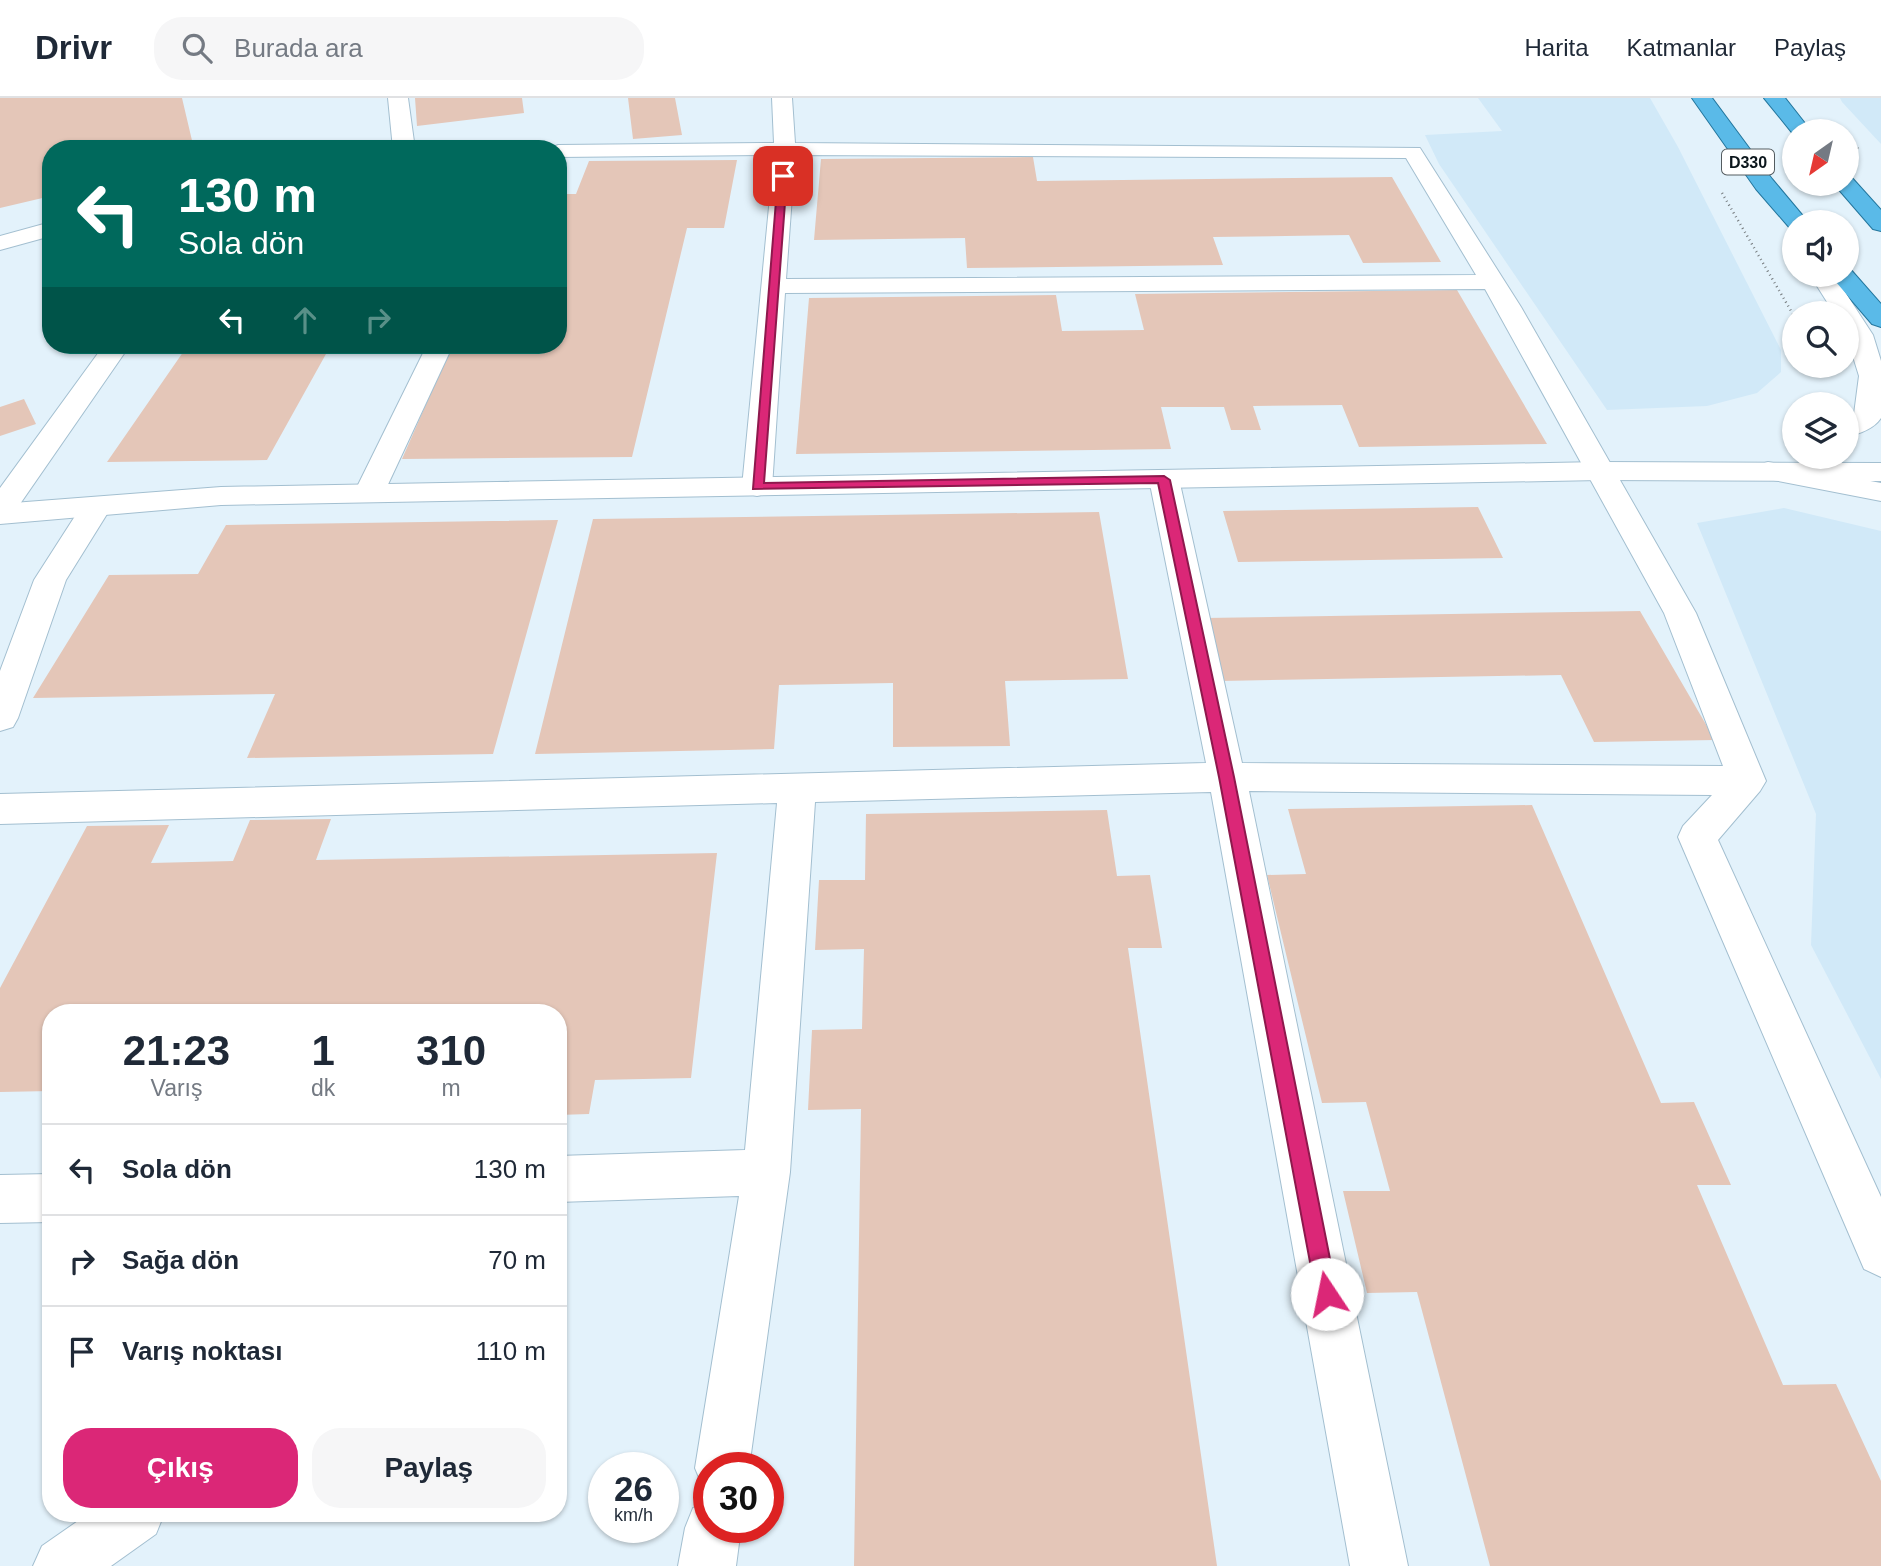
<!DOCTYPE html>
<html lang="tr">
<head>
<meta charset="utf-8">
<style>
	:root { --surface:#fff; --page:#f6f6f7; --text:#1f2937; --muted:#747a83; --line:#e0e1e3; --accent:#db2777 }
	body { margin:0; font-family:Arial,sans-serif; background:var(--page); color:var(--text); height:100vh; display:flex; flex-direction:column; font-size:26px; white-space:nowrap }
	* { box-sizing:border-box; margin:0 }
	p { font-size:23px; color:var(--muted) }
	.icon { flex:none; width:38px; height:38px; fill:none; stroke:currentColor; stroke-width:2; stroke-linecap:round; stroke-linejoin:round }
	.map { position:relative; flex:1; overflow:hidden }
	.panel { position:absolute; left:42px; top:906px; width:525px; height:518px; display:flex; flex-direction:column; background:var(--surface); border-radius:28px; box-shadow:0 2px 5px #0004 }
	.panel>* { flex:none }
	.top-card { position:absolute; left:42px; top:42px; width:525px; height:214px; border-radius:28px; box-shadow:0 2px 5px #0004; background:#00695c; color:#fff; overflow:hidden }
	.needle { width:46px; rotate:214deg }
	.fabs { position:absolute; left:1782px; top:21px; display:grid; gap:14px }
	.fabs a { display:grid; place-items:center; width:77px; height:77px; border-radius:50%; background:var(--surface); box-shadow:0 2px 5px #0004; font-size:35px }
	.speed { position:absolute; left:588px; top:1354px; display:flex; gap:14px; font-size:35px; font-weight:700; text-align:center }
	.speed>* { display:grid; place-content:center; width:91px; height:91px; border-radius:50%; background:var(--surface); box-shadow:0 2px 5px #0004; line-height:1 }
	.speed small { font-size:18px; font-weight:400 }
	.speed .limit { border:10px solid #d22; background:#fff; color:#111 }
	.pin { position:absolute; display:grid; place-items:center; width:60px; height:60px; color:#fff; margin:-30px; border-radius:14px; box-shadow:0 4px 10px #0006 }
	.me { position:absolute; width:77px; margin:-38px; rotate:349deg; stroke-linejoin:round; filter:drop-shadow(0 0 5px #0008) }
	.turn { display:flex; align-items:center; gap:24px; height:147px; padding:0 21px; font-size:32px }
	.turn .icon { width:91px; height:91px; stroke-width:2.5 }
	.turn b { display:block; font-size:49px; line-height:60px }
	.lanes { display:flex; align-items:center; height:66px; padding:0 21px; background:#0003; justify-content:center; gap:35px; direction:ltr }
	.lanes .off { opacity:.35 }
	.eta { display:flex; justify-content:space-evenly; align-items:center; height:119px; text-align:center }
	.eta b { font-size:42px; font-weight:700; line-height:49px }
	.cta { display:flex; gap:14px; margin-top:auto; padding:14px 21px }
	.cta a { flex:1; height:80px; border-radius:28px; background:var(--accent); color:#fff; font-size:28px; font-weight:700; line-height:80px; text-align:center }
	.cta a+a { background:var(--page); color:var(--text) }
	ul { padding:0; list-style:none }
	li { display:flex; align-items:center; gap:21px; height:91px; padding:0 21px; border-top:2px solid var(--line) }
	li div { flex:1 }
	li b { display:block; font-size:26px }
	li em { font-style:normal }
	header { display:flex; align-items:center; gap:42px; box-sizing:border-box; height:98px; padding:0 35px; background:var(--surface); border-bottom:2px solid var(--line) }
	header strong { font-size:33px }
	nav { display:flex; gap:38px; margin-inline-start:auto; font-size:24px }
	.search { width:490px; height:63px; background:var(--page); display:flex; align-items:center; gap:18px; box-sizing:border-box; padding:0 24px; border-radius:28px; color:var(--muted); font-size:26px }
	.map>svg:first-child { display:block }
</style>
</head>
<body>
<header>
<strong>Drivr</strong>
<div class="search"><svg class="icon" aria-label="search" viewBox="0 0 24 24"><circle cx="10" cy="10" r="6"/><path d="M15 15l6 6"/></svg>Burada ara</div>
<nav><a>Harita</a><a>Katmanlar</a><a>Paylaş</a></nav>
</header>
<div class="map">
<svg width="1881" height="1468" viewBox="0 0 1881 1468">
	<rect width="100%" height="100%" fill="#fbfbfb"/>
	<!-- built -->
	<path fill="#e3f2fb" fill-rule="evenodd" d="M 0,0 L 1881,0 L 1881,1468 L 0,1468 ZM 1794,33 L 1846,33 L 1846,86 L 1794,86 ZM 51,51 L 558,51 L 558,247 L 51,247 ZM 1794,124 L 1846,124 L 1846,177 L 1794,177 ZM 1794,215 L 1846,215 L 1846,268 L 1794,268 ZM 1794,306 L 1846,306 L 1846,359 L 1794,359 ZM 51,915 L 558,915 L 558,1416 L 51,1416 ZM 604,1370 L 663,1370 L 663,1430 L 604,1430 ZM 709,1370 L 768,1370 L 768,1430 L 709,1430 Z"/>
	<!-- green -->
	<path fill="#d1e9f8" d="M 1478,0 L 1650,0 L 1678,49 L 1781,252 L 1781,274 L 1757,295 L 1707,308 L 1607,312 L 1439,66 L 1425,37 L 1502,33 Z
		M 1840,0 L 1881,0 L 1881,46 L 1842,4 Z
		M 1784,410 L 1881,433 L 1881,981 L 1811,847 L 1816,716 L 1697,425 Z"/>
	<!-- building -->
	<path fill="#e4c6b8" d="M 0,0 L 182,0 L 194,51 L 51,51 L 51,98 L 0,110 Z
		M 415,0 L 522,0 L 524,15 L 417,28 Z
		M 628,0 L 675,0 L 682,37 L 633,41 Z
		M 1033,59 L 1037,83 L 1392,79 L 1441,164 L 1363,165 L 1349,137 L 1213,139 L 1223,167 L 967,170 L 965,140 L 814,142 L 821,61 Z
		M 737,62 L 724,130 L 687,130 L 632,359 L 402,361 L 452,247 L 558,247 L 558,144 L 562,133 L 558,133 L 558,96 L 576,96 L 589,63 Z
		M 1457,192 L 1547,346 L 1359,349 L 1342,307 L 1253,308 L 1261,332 L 1231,332 L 1224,309 L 1161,309 L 1171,351 L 796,356 L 809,200 L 1056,197 L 1062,233 L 1144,232 L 1135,196 Z
		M 188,247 L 331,247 L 267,362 L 107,364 Z
		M 24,301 L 36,326 L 0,338 L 0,309 Z
		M 1478,409 L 1503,460 L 1238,464 L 1223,413 Z
		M 1099,414 L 1128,581 L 1005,583 L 1010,648 L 893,649 L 893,585 L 779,587 L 774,651 L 535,656 L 593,421 Z
		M 558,422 L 493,656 L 247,660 L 275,596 L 33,600 L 109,477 L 198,476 L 226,427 Z
		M 1640,513 L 1715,642 L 1594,644 L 1561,577 L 1220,583 L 1205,520 Z
		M 1532,707 L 1661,1005 L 1694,1004 L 1731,1087 L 1697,1087 L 1783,1287 L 1836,1286 L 1881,1383 L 1881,1468 L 1490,1468 L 1417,1194 L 1367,1195 L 1343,1093 L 1390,1093 L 1366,1004 L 1322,1005 L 1267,777 L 1306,776 L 1288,711 Z
		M 1107,712 L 1117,778 L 1150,777 L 1162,850 L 1128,850 L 1217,1468 L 854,1468 L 861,1011 L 808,1012 L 812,932 L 862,931 L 864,851 L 815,852 L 819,782 L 865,782 L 866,716 Z
		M 331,721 L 316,762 L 717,755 L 691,980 L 595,982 L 589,1016 L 558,1017 L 558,915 L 51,915 L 51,993 L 0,994 L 0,890 L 87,728 L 169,727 L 151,765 L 233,763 L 250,722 Z"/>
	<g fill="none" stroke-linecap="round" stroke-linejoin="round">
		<!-- minor casing -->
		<g stroke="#a3bfd0" stroke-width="2">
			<path id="minor" d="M 388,0 L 408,0 L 415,51 L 393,51 Z
				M 772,0 L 792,0 L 795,45 L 1420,50 L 1521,209 L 1696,515 L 1766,683 L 1760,693 L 1718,742 L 1881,1099 L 1881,1179 L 1864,1171 L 1678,739 L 1683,728 L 1712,697 L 1249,693 L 1408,1468 L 1350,1468 L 1211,694 L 815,704 L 790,1074 L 749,1370 L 709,1370 L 709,1392 L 703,1389 L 695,1370 L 739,1098 L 558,1104 L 558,1058 L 745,1052 L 777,705 L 0,726 L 0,696 L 1206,665 L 1149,381 L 1154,375 L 1164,372 L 1174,375 L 1179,381 L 1242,665 L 1723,668 L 1664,515 L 1485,191 L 785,195 L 772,389 L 768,395 L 757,398 L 746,395 L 742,389 L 774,57 L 558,59 L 558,51 L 549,51 L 558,47 L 774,45 ZM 795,57 L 1406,60 L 1476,177 L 786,181 Z
				M 51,124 L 51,138 L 0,152 L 0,138 Z
				M 1810,177 L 1834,177 L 1873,237 L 1881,263 L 1881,320 C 1874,331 1859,336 1846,339 L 1846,320 L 1854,316 L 1859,278 L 1846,236 L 1846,215 L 1834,215 Z
				M 104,247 L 130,247 L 11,419 L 0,422 L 0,390 Z
				M 427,247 L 453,247 L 384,395 L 380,402 L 369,404 L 358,402 L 354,395 Z
				M 1768,364 L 1881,385 L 1881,403 L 1758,379 L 1753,373 L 1758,367 Z
				M 97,399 L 108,401 L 112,408 L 66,482 L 18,620 L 13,629 L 0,633 L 0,573 L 34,482 L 86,401 Z
				M 51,1076 L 51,1124 L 0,1125 L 0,1077 Z
				M 709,1404 L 709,1430 L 741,1430 L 736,1468 L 678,1468 L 685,1430 L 693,1410 Z
				M 88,1416 L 164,1416 L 156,1436 L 111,1468 L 33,1468 L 42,1448 Z"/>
		</g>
		<!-- tertiary casing -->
		<g stroke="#a3bfd0" stroke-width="2">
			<path id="tertiary" d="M 1600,364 L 1881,365 L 1881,383 L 1600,382 L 221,407 L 0,426 L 0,406 L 221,389 Z"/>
		</g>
		<!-- trunk casing -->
		<g stroke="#23769d" stroke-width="2">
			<path id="trunk" d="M 1692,0 L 1712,0 L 1772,81 L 1808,124 L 1794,124 L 1794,130 L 1789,129 L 1756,91 Z
				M 1764,0 L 1785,0 L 1811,33 L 1794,33 L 1794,37 Z
				M 1846,80 L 1853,81 L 1881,112 L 1881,133 L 1873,131 L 1834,86 L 1846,86 Z
				M 1846,171 L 1851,172 L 1881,206 L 1881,229 L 1872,226 L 1830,177 L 1846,177 Z"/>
		</g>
		<!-- path -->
		<path stroke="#797f82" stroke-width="2.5" stroke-dasharray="1 3.5" stroke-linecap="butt" d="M 1846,36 L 1859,52
			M 1722,95 L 1794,218"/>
		<!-- minor -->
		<use href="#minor" fill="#fff" fill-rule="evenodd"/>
		<!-- tertiary -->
		<use href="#tertiary" fill="#fff" fill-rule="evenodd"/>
		<!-- trunk -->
		<use href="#trunk" fill="#5abae8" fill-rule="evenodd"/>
	</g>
	<!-- route -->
	<path fill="#db2777" stroke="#8e194d" stroke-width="2" d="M 783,76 L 787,78 L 764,385 L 1164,378 L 1170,382 L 1234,679 L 1337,1196 L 1334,1203 L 1327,1207 L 1319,1203 L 1316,1196 L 1219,679 L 1158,385 L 753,391 L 778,78 Z"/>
	<g text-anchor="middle" stroke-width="5" stroke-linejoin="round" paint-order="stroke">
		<!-- shield labels -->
		<rect fill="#fff" stroke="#545c60" stroke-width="2" x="1722" y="51.5" width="52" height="25" rx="5"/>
		<g font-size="16" font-weight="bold" fill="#0b161c">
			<text x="1748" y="70">D330</text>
		</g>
	</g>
</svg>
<div class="fabs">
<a><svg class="needle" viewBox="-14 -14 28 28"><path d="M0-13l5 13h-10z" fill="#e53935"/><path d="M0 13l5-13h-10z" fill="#747a83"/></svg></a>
<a><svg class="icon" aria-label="sound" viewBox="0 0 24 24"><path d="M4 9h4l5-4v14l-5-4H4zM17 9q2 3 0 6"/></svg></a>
<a><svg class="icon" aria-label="search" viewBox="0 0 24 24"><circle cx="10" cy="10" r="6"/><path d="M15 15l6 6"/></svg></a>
<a><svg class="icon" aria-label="layers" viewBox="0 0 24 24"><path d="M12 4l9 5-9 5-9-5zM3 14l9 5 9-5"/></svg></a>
</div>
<div class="speed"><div>26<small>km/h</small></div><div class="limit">30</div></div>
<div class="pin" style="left:783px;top:78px;background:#d93025"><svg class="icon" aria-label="arrive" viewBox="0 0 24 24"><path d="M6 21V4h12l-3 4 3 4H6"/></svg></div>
<svg class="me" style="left:1327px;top:1196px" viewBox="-20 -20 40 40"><circle r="19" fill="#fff"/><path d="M0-13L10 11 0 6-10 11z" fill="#db2777"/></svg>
<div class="top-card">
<div class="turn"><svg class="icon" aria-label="left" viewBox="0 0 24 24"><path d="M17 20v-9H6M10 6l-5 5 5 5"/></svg><div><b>130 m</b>Sola dön</div></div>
<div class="lanes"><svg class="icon" aria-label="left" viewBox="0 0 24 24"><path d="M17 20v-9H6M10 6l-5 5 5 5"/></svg><svg class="icon off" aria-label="ahead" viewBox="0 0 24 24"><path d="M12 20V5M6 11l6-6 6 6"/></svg><svg class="icon off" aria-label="right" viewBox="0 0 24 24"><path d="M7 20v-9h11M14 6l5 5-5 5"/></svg></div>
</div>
<section class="panel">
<div class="eta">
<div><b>21:23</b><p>Varış</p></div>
<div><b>1</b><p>dk</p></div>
<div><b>310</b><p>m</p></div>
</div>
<ul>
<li><svg class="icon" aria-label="left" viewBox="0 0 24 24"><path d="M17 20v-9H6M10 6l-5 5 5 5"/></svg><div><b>Sola dön</b></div><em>130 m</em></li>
<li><svg class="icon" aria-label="right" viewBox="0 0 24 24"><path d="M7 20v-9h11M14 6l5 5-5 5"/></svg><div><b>Sağa dön</b></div><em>70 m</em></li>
<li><svg class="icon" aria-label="arrive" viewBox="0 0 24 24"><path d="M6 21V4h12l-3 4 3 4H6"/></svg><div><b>Varış noktası</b></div><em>110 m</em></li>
</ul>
<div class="cta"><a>Çıkış</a><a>Paylaş</a></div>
</section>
</div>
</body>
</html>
